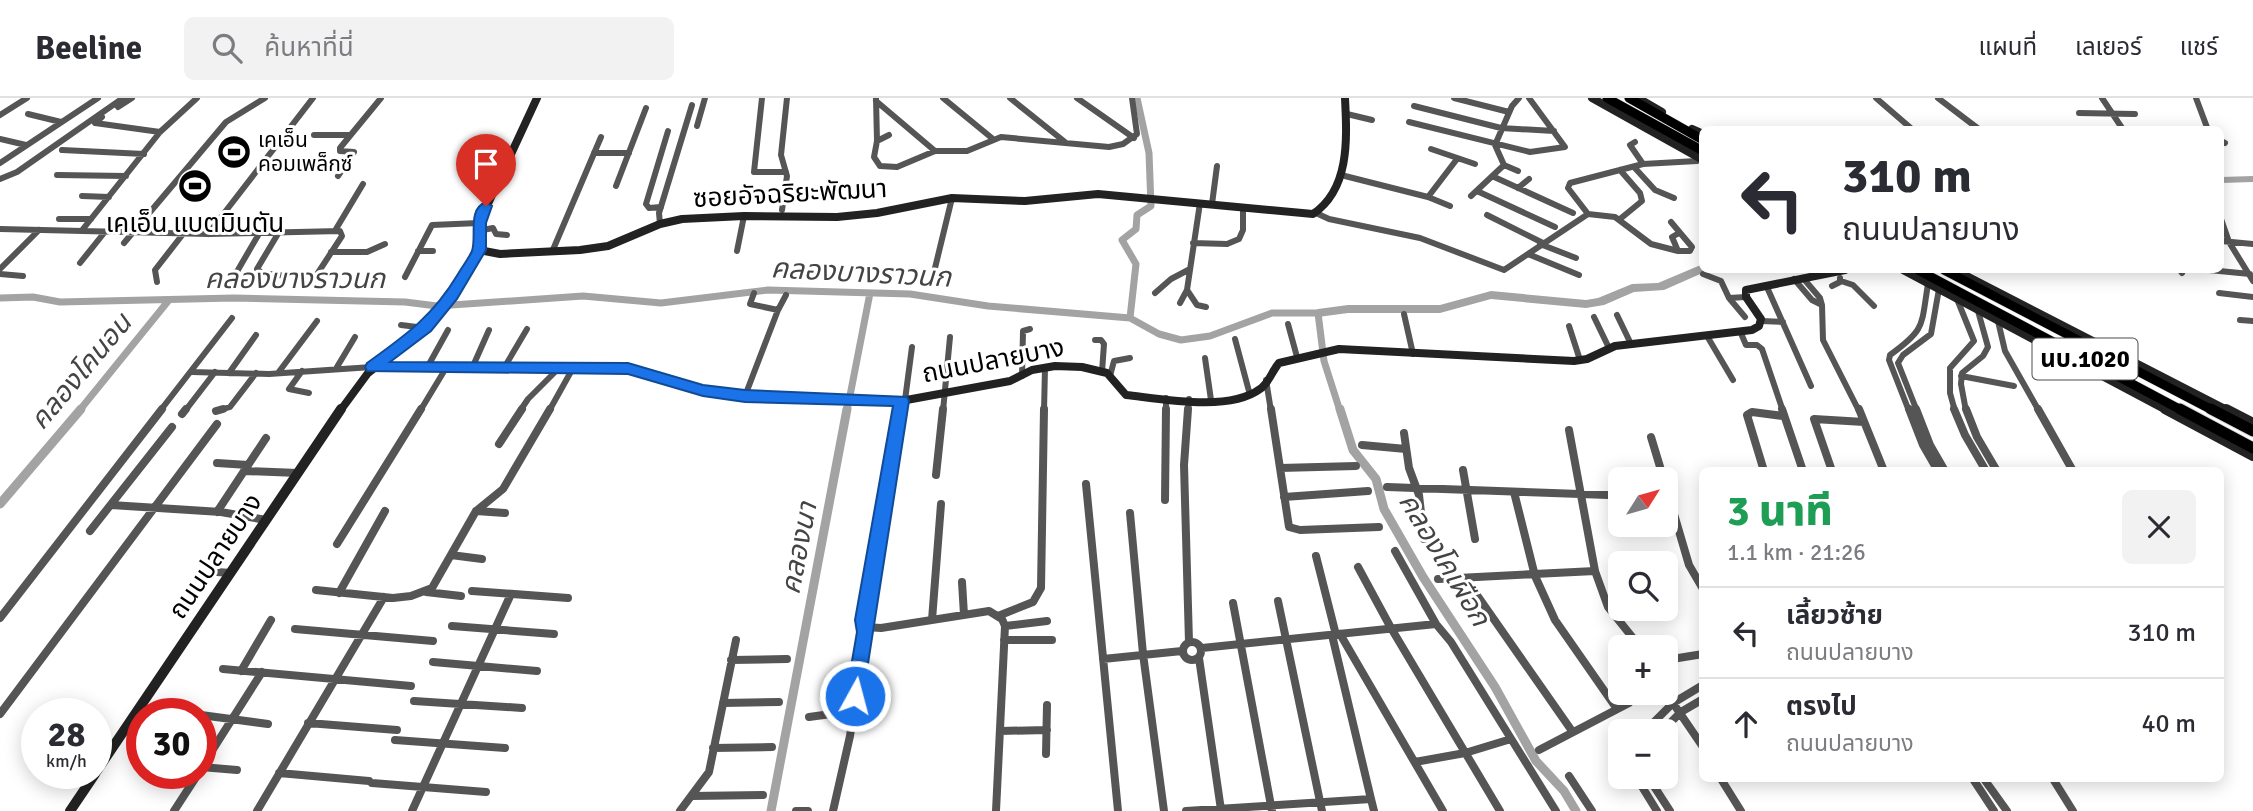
<!DOCTYPE html>
<html lang="th">
<head>
<meta charset="utf-8">
<style>
	:root { --surface:#fff; --page:#f2f2f3; --text:#2b2b33; --muted:#7c7c81; --line:#e1e1e2 }
	body { margin:0; font-family:Signika,"Noto Sans Thai",sans-serif; background:var(--page); color:var(--text); height:100vh; display:flex; flex-direction:column; font-size:26px; white-space:nowrap }
	* { box-sizing:border-box; margin:0 }
	p { font-size:23px; color:var(--muted) }
	.icon { flex:none; width:38px; height:38px; fill:none; stroke:currentColor; stroke-width:2; stroke-linecap:round; stroke-linejoin:round }
	.map { position:relative; flex:1; overflow:hidden }
	.panel { position:absolute; left:1699px; top:369px; width:525px; height:315px; display:flex; flex-direction:column; background:var(--surface); border-radius:10px; box-shadow:0 4px 18px #0003 }
	.panel>* { flex:none }
	.hud { position:absolute; left:1699px; top:28px; width:525px; height:147px; border-radius:10px; box-shadow:0 4px 18px #0003; background:#fff; color:var(--text); overflow:hidden }
	.needle { width:46px; rotate:53deg }
	.controls { position:absolute; left:1608px; top:369px; display:grid; gap:14px }
	.controls a { display:grid; place-items:center; width:70px; height:70px; border-radius:10px; background:var(--surface); box-shadow:0 4px 18px #0003; font-size:35px }
	.speed { position:absolute; left:21px; top:600px; display:flex; gap:14px; font-size:35px; font-weight:700; text-align:center }
	.speed>* { display:grid; place-content:center; width:91px; height:91px; border-radius:50%; background:var(--surface); box-shadow:0 4px 18px #0003; line-height:1 }
	.speed small { font-size:18px; font-weight:400 }
	.speed .limit { border:10px solid #d22; background:#fff; color:#111 }
	.pin { position:absolute; display:grid; place-items:center; width:60px; height:60px; color:#fff; margin:-72px -30px; border-radius:50% 50% 50% 0; rotate:-45deg; box-shadow:0 0 7px #0007 }
	.pin .icon { rotate:45deg }
	.me { position:absolute; width:77px; margin:-38px; rotate:7deg; stroke-linejoin:round; filter:drop-shadow(0 0 5px #0008) }
	.turn { display:flex; align-items:center; gap:24px; height:147px; padding:0 28px; font-size:32px }
	.turn .icon { width:91px; height:91px; stroke-width:2.5 }
	.turn b { display:block; font-size:49px; line-height:60px }
	.round { display:grid; place-items:center; flex:none; width:74px; height:74px; border-radius:10px; background:var(--page) }
	.headline { display:flex; align-items:center; justify-content:space-between; height:119px; padding:0 28px }
	h1 { font-size:42px; font-weight:800; line-height:52px; color:#1e9e55 }
	ul { padding:0; list-style:none }
	li { display:flex; align-items:center; gap:21px; height:91px; padding:0 28px; border-top:2px solid var(--line) }
	li div { flex:1 }
	li b { display:block; font-size:26px }
	li em { font-style:normal }
	header { display:flex; align-items:center; gap:42px; box-sizing:border-box; height:98px; padding:0 35px; background:var(--surface); border-bottom:2px solid var(--line) }
	header strong { font-size:33px }
	nav { display:flex; gap:38px; margin-inline-start:auto; font-size:24px }
	.search { width:490px; height:63px; background:var(--page); display:flex; align-items:center; gap:18px; box-sizing:border-box; padding:0 24px; border-radius:10px; color:var(--muted); font-size:26px }
	.map>svg:first-child { display:block }
</style>
</head>
<body>
<header>
<strong>Beeline</strong>
<div class="search"><svg class="icon" aria-label="search" viewBox="0 0 24 24"><circle cx="10" cy="10" r="6"/><path d="M15 15l6 6"/></svg>ค้นหาที่นี่</div>
<nav><a>แผนที่</a><a>เลเยอร์</a><a>แชร์</a></nav>
</header>
<div class="map">
<svg width="2253" height="713" viewBox="0 0 2253 713">
	<rect width="100%" height="100%" fill="#fff"/>
	<g fill="none" stroke-linecap="round" stroke-linejoin="round">
		<!-- canal-far1 -->
		<path stroke="#a3a3a3" stroke-width="7" d="M 0,200 L 33,199 L 60,204 L 234,200 L 405,204 L 437,208 L 583,198 L 661,205 L 768,192 L 910,196 L 988,208 L 1130,220 L 1159,236 L 1181,242 L 1210,238 L 1272,215 L 1318,215 L 1324,263 L 1340,313
			M 1130,220 L 1136,166 L 1122,142 L 1136,131 L 1137,117 L 1151,108 L 1149,55 L 1137,0
			M 79,313 L 169,202
			M 847,313 L 870,195"/>
		<!-- canal -->
		<path stroke="#a3a3a3" stroke-width="9" d="M 1340,311 L 1353,352 L 1376,381 L 1384,411 L 1423,479 L 1495,589 L 1536,663 L 1564,693 L 1576,713
			M 0,406 L 81,311
			M 771,713 L 847,311"/>
		<!-- river -->
		<path fill="#a3a3a3" fill-rule="evenodd" d="M 2253,78 L 2253,84 L 2221,85 L 2221,79 Z
			M 1703,166 L 1703,172 L 1707,173 L 1664,192 L 1634,194 L 1604,207 L 1586,210 L 1491,201 L 1440,215 L 1348,215 L 1318,219 L 1312,215 L 1318,211 L 1348,207 L 1440,207 L 1491,193 L 1586,202 L 1598,200 L 1632,186 L 1658,185 Z"/>
		<!-- primary-far1 casing -->
		<g stroke="#dbdbdb" stroke-width="10">
			<path id="primary-far1" d="M 1607,0 L 1703,53
				M 1629,0 L 1703,42
				M 1918,172 L 2183,313
				M 1944,172 L 2214,313"/>
		</g>
		<!-- primary casing -->
		<g stroke="#dbdbdb" stroke-width="13">
			<path id="primary" d="M 2180,311 L 2253,350
				M 2211,311 L 2253,333"/>
		</g>
		<!-- street-far1 -->
		<path stroke="#555" stroke-width="6" d="M 762,0 L 754,74 L 786,74
			M 876,0 L 877,43 L 874,59 L 880,68 L 897,69 L 935,53 L 967,53 L 1001,39 L 1109,49 L 1123,46 L 1137,36 L 1132,0
			M 943,0 L 993,41
			M 1010,0 L 1065,44
			M 1077,0 L 1134,40
			M 1454,0 L 1509,14
			M 1876,0 L 1913,32
			M 1938,0 L 1980,32
			M 2102,0 L 2122,30 L 2128,32
			M 2196,0 L 2208,32
			M 876,3 L 935,53
			M 1414,8 L 1501,30 L 1554,33
			M 118,9 L 132,0
			M 2079,15 L 2135,16
			M 28,16 L 61,24
			M 1347,16 L 1372,22
			M 0,17 L 27,0
			M 102,19 L 95,25 L 160,34
			M 1409,24 L 1530,54 L 1565,49 L 1529,0
			M 697,28 L 705,0
			M 314,37 L 350,37
			M 0,41 L 26,47
			M 877,43 L 889,37
			M 2221,43 L 2225,45
			M 1635,44 L 1630,47 L 1643,66
			M 1431,51 L 1475,66
			M 62,52 L 144,56
			M 594,55 L 629,55
			M 0,65 L 98,0
			M 1504,67 L 1518,73
			M 1634,69 L 1655,92 L 1674,100
			M 1620,72 L 1640,95 L 1642,103 L 1620,121
			M 57,77 L 126,78
			M 1341,77 L 1428,99 L 1450,108
			M 338,78 L 354,54 L 340,53 L 340,50 L 381,0
			M 1492,78 L 1573,115
			M 0,81 L 17,74 L 123,0
			M 616,88 L 646,10
			M 1518,90 L 1529,81
			M 1477,93 L 1555,129
			M 82,98 L 109,99
			M 1471,98 L 1504,67 L 1495,47 L 1512,8 L 1519,0
			M 1428,99 L 1457,61
			M 1212,106 L 1217,68
			M 661,109 L 649,110 L 646,106 L 668,33
			M 782,112 L 787,78 L 781,57 L 787,0
			M 1316,115 L 1329,121 L 1420,140 L 1504,172 L 1588,116 L 1568,90 L 1570,85 L 1643,66 L 1697,63
			M 1588,116 L 1615,119 L 1651,146 L 1678,153 L 1672,139 L 1679,135
			M 1487,117 L 1543,145
			M 59,121 L 91,121
			M 2221,121 L 2229,144 L 2253,183
			M 1671,124 L 1692,149 L 1690,153 L 1680,153
			M 660,126 L 659,115 L 692,7
			M 0,131 L 208,136 L 340,133 L 342,138 L 310,187
			M 83,131 L 160,34 L 197,0
			M 336,131 L 363,86
			M 478,133 L 493,130 L 496,136 L 507,137
			M 279,134 L 257,171 L 262,175 L 286,178
			M 208,136 L 313,0
			M 2221,143 L 2253,146
			M 124,145 L 226,24 L 265,0
			M 1193,145 L 1227,146 L 1239,141 L 1243,132 L 1243,110
			M 1540,146 L 1576,160
			M 418,153 L 433,153
			M 737,153 L 744,118
			M 331,154 L 367,154 L 385,146
			M 552,154 L 601,39
			M 1528,156 L 1579,177
			M 80,165 L 104,135
			M 935,170 L 952,100
			M 0,171 L 39,132
			M 2180,172 L 2182,175
			M 2209,172 L 2250,176
			M 0,176 L 23,178
			M 1703,176 L 1721,183 L 1729,200
			M 235,177 L 260,134
			M 405,179 L 432,127 L 479,125
			M 1794,181 L 1812,202 L 1822,207 L 1820,200 L 1803,180
			M 1841,183 L 1853,187 L 1874,208
			M 157,184 L 155,172 L 183,136
			M 1766,187 L 1811,288
			M 1832,188 L 1840,184 L 1840,180
			M 1187,192 L 1197,207 L 1206,209
			M 1155,195 L 1171,181 L 1190,171
			M 2219,195 L 2253,199
			M 1180,205 L 1187,192 L 1200,105
			M 1822,207 L 1823,242 L 1859,313
			M 778,212 L 786,197
			M 1404,216 L 1413,256
			M 1617,217 L 1631,246
			M 1594,219 L 1609,250
			M 1745,219 L 1729,200 L 1746,199
			M 2240,222 L 2253,223
			M 1761,223 L 1783,224
			M 1998,223 L 2005,253 L 2039,313
			M 1288,226 L 1297,259
			M 401,227 L 425,230
			M 1569,228 L 1580,262
			M 1740,233 L 1746,247 L 1757,247 L 1762,251 L 1783,313
			M 1707,238 L 1733,282
			M 1235,241 L 1250,297
			M 1095,242 L 1101,242 L 1104,246 L 1102,274
			M 1205,260 L 1211,302
			M 428,268 L 448,232
			M 473,268 L 489,232
			M 337,269 L 355,239
			M 504,270 L 527,231
			M 302,273 L 289,291 L 309,295
			M 192,274 L 269,276 L 372,269
			M 229,275 L 256,237
			M 278,275 L 317,223
			M 1022,278 L 1023,233 L 1030,231
			M 1110,278 L 1114,263 L 1130,260
			M 1961,278 L 2014,288
			M 1266,282 L 1271,313
			M 745,298 L 778,212 L 750,206 L 754,195
			M 905,302 L 912,249
			M 160,313 L 232,220
			M 185,313 L 215,274
			M 217,313 L 230,309 L 256,275
			M 420,313 L 446,270
			M 520,313 L 528,301 L 558,271
			M 549,313 L 573,270
			M 899,313 L 901,303
			M 943,313 L 950,239
			M 1044,313 L 1045,270
			M 1166,313 L 1166,300
			M 1188,313 L 1189,301
			M 1909,313 L 1889,262 L 1890,257 C 1926,231 1921,228 1928,186
			M 1917,313 L 1898,265 L 1903,257 L 1931,236 L 1939,191
			M 1955,313 L 1950,295 L 1950,270 L 1974,243 L 1957,201
			M 1966,313 L 1961,286 L 1962,275 L 1983,258 L 1988,249 L 1978,213"/>
		<!-- street -->
		<path stroke="#555" stroke-width="8" d="M 1188,311 L 1184,367 L 1189,544
			M 1271,311 L 1289,429 L 1300,432 L 1379,429
			M 1782,311 L 1803,373
			M 1859,311 L 1884,373
			M 1909,311 L 1923,347 L 1938,373
			M 1916,311 L 1930,347 L 1945,373
			M 1954,311 L 1965,337 L 1986,373
			M 1966,311 L 1977,339 L 1997,373
			M 2038,311 L 2073,373
			M 216,313 L 223,311
			M 182,316 L 186,311
			M 1569,332 L 1595,473 L 1608,509 L 1641,550
			M 1404,335 L 1409,370 L 1419,397 L 1424,441
			M 1651,339 L 1664,382
			M 499,346 L 522,311
			M 1362,347 L 1406,351
			M 217,365 L 248,367
			M 1280,370 L 1356,368
			M 1463,372 L 1475,441
			M 244,373 L 298,375
			M 1764,373 L 1747,317 L 1752,314 L 1783,318
			M 1832,373 L 1814,321 L 1864,324
			M 936,377 L 943,311
			M 1086,386 L 1118,713
			M 1387,389 L 1608,397
			M 1666,389 L 1689,467 L 1703,491
			M 1514,394 L 1535,478 L 1555,522 L 1617,611
			M 1284,399 L 1368,393
			M 1165,402 L 1166,311
			M 111,407 L 221,414 L 266,422
			M 476,413 L 505,415
			M 217,414 L 266,340
			M 1130,415 L 1143,556 L 1164,713
			M 90,433 L 172,329
			M 337,446 L 421,311
			M 1395,453 L 1436,526 L 1451,544 L 1556,713
			M 451,457 L 482,461
			M 1316,458 L 1336,537
			M 1358,469 L 1391,530 L 1500,713
			M 217,474 L 231,475
			M 1465,480 L 1572,633
			M 1438,481 L 1595,473
			M 962,484 L 964,517
			M 316,492 L 393,500 L 411,498 L 432,490 L 476,413 L 503,391 L 550,311
			M 472,493 L 568,500
			M 426,494 L 461,498
			M 339,495 L 385,413
			M 1278,503 L 1322,713
			M 1233,505 L 1272,713
			M 998,518 L 1033,504 L 1041,490 L 1044,311
			M 0,520 L 162,311
			M 932,522 L 941,406
			M 452,528 L 554,536
			M 1005,528 L 1047,523
			M 865,529 L 881,530 L 989,513 L 1002,521 L 1005,528 L 996,713
			M 295,531 L 433,543
			M 1340,536 L 1443,713
			M 1004,542 L 1052,542
			M1183 553a9 9 0 1 1 18 0a9 9 0 1 1-18 0Z
			M 1202,550 L 1436,526
			M 1199,560 L 1221,712
			M 1103,561 L 1182,553
			M 731,562 L 787,561
			M 1666,562 L 1703,556
			M 433,564 L 537,573
			M 223,571 L 411,588
			M 241,573 L 271,522
			M 826,588 L 856,585
			M 414,603 L 522,610
			M 723,605 L 779,604
			M 1673,605 L 1703,649
			M 0,616 L 217,326
			M 201,617 L 268,626
			M 809,619 L 853,613
			M 308,625 L 397,632
			M 1000,633 L 1047,632
			M 1644,634 L 1673,605 L 1703,587
			M 1661,634 L 1681,614 L 1703,601
			M 395,642 L 505,650
			M 713,650 L 772,649
			M 1539,652 L 1629,605 L 1638,595
			M 1046,656 L 1047,607
			M 1415,664 L 1465,655 L 1511,641
			M 201,669 L 237,672
			M 201,670 L 262,574
			M 279,675 L 369,683
			M 1569,678 L 1592,713
			M 1636,679 L 1657,713
			M 1648,679 L 1670,713
			M 1721,681 L 1741,713
			M 1973,681 L 1994,713
			M 1984,681 L 2007,713
			M 2053,681 L 2073,713
			M 372,685 L 486,694
			M 692,698 L 763,697
			M 1371,701 L 1374,713
			M 174,713 L 198,676
			M 257,713 L 384,499
			M 412,713 L 511,496
			M 680,713 L 709,674 L 736,542
			M 796,713 L 808,713
			M 833,713 L 850,638 L 865,534 L 864,522 L 900,311
			M 1186,713 L 1371,701 L 1332,537"/>
		<!-- secondary-far1 -->
		<path stroke="#222" stroke-width="8" d="M 537,0 L 479,125 L 479,152 L 500,156 L 580,152 L 608,148 L 660,126 L 682,121 L 744,118 L 837,119 L 877,115 L 952,100 L 1025,103 L 1098,96 L 1313,116 C 1350,91 1347,41 1345,0
			M 1592,0 L 1703,62
			M 1638,0 L 1662,14
			M 1692,31 L 1703,36
			M 1903,172 L 2168,313
			M 1955,172 L 2229,313
			M 372,269 L 628,270 L 703,293 L 766,300 L 857,303 L 901,303 L 1010,283 L 1032,272 L 1055,268 L 1082,269 L 1107,275 L 1126,297 C 1162,301 1229,314 1260,291 C 1269,285 1272,273 1279,265 L 1339,251 L 1574,263 L 1587,261 L 1615,248 L 1752,232 L 1759,228 L 1761,221 L 1746,199 L 1746,192 L 1845,172
			M 340,313 L 368,275 L 424,231 L 440,214 L 479,152"/>
		<!-- secondary -->
		<path stroke="#222" stroke-width="10" d="M 2165,311 L 2253,358
			M 2226,311 L 2253,325
			M 96,674 L 341,311
			M 70,713 L 95,676"/>
		<!-- primary-far1 -->
		<use href="#primary-far1" stroke="#000" stroke-width="9"/>
		<!-- primary -->
		<use href="#primary" stroke="#000" stroke-width="11"/>
	</g>
	<!-- route -->
	<path fill="#1a73e8" stroke="#114b97" stroke-width="2" d="M 486,104 L 492,108 L 486,125 L 486,152 L 457,201 L 431,233 L 390,264 L 628,265 L 703,287 L 745,292 L 907,299 L 909,303 L 862,604 L 855,606 L 848,604 L 846,598 L 857,534 L 855,522 L 893,308 L 745,304 L 703,298 L 628,276 L 367,273 L 365,269 L 367,265 C 406,237 433,218 458,176 C 462,169 469,160 472,153 C 477,138 467,111 486,104 Z"/>
	<!-- icons -->
	<defs>
		<g id="stadium-disc" transform="scale(1.75)"><circle r="9.5" fill="#000" stroke="#fff"/><path d="M0-5a6.5 5 0 1 0 0 10a6.5 5 0 1 0 0-10ZM-3.5-1.8h7v3.6h-7Z" fill="#fff"/></g>
	</defs>
	<g fill-rule="evenodd">
		<use href="#stadium-disc" x="234" y="54"/>
		<use href="#stadium-disc" x="195" y="88"/>
	</g>
	<g text-anchor="middle" stroke-width="6" stroke-linejoin="round" paint-order="stroke">
		<!-- far-poi labels -->
		<g font-size="21" fill="#000" stroke="#fff" text-anchor="start">
			<text x="258" y="49">เคเอ็น<tspan x="258" dy="24">คอมเพล็กซ์</tspan></text>
		</g>
		<!-- shield labels -->
		<rect fill="#fff" stroke="#4c4c4c" stroke-width="2" x="2032.5" y="240.5" width="105" height="41" rx="5"/>
		<g font-size="24" font-weight="bold" fill="#000">
			<text x="2085" y="269">นบ.1020</text>
		</g>
		<!-- street labels -->
		<g font-size="26" fill="#000" stroke="#fff">
			<text transform="translate(790 95) rotate(-3)" y="9">ซอยอัจฉริยะพัฒนา</text>
			<text transform="translate(993 262) rotate(-11)" y="9">ถนนปลายบาง</text>
			<text transform="translate(215 458) rotate(-56)" y="9">ถนนปลายบาง</text>
		</g>
		<!-- poi labels -->
		<g font-size="26" fill="#000" stroke="#fff">
			<text x="195" y="134">เคเอ็น แบตมินตัน</text>
		</g>
		<!-- water labels -->
		<g font-size="28" font-style="italic" fill="#444" stroke="#fff">
			<text transform="translate(861 174) rotate(3)" y="10">คลองบางราวนก</text>
			<text x="295" y="190">คลองบางราวนก</text>
			<text transform="translate(80 273) rotate(-50)" y="10">คลองโคนอน</text>
			<text transform="translate(798 450) rotate(-79)" y="10">คลองนา</text>
			<text transform="translate(1445 461) rotate(59)" y="10">คลองโคเผือก</text>
		</g>
	</g>
</svg>
<div class="controls">
<a><svg class="needle" viewBox="-14 -14 28 28"><path d="M0-13l5 13h-10z" fill="#e53935"/><path d="M0 13l5-13h-10z" fill="#7c7c81"/></svg></a>
<a><svg class="icon" aria-label="search" viewBox="0 0 24 24"><circle cx="10" cy="10" r="6"/><path d="M15 15l6 6"/></svg></a>
<a>+</a>
<a>−</a>
</div>
<div class="speed"><div>28<small>km/h</small></div><div class="limit">30</div></div>
<div class="pin" style="left:486px;top:108px;background:#d93025"><svg class="icon" aria-label="arrive" viewBox="0 0 24 24"><path d="M6 21V4h12l-3 4 3 4H6"/></svg></div>
<svg class="me" style="left:855px;top:598px" viewBox="-20 -20 40 40"><circle r="17" fill="#1a73e8" stroke="#fff" stroke-width="3"/><path d="M0-11L8 9 0 5-8 9z" fill="#fff"/></svg>
<div class="hud">
<div class="turn"><svg class="icon" aria-label="left" viewBox="0 0 24 24"><path d="M17 20v-9H6M10 6l-5 5 5 5"/></svg><div><b>310 m</b>ถนนปลายบาง</div></div>
</div>
<section class="panel">
<div class="headline"><div><h1>3 นาที</h1><p>1.1 km · 21:26</p></div><a class="round"><svg class="icon" aria-label="close" viewBox="0 0 24 24"><path d="M6 6l12 12M18 6L6 18"/></svg></a></div>
<ul>
<li><svg class="icon" aria-label="left" viewBox="0 0 24 24"><path d="M17 20v-9H6M10 6l-5 5 5 5"/></svg><div><b>เลี้ยวซ้าย</b><p>ถนนปลายบาง</p></div><em>310 m</em></li>
<li><svg class="icon" aria-label="ahead" viewBox="0 0 24 24"><path d="M12 20V5M6 11l6-6 6 6"/></svg><div><b>ตรงไป</b><p>ถนนปลายบาง</p></div><em>40 m</em></li>
</ul>
</section>
</div>
</body>
</html>
